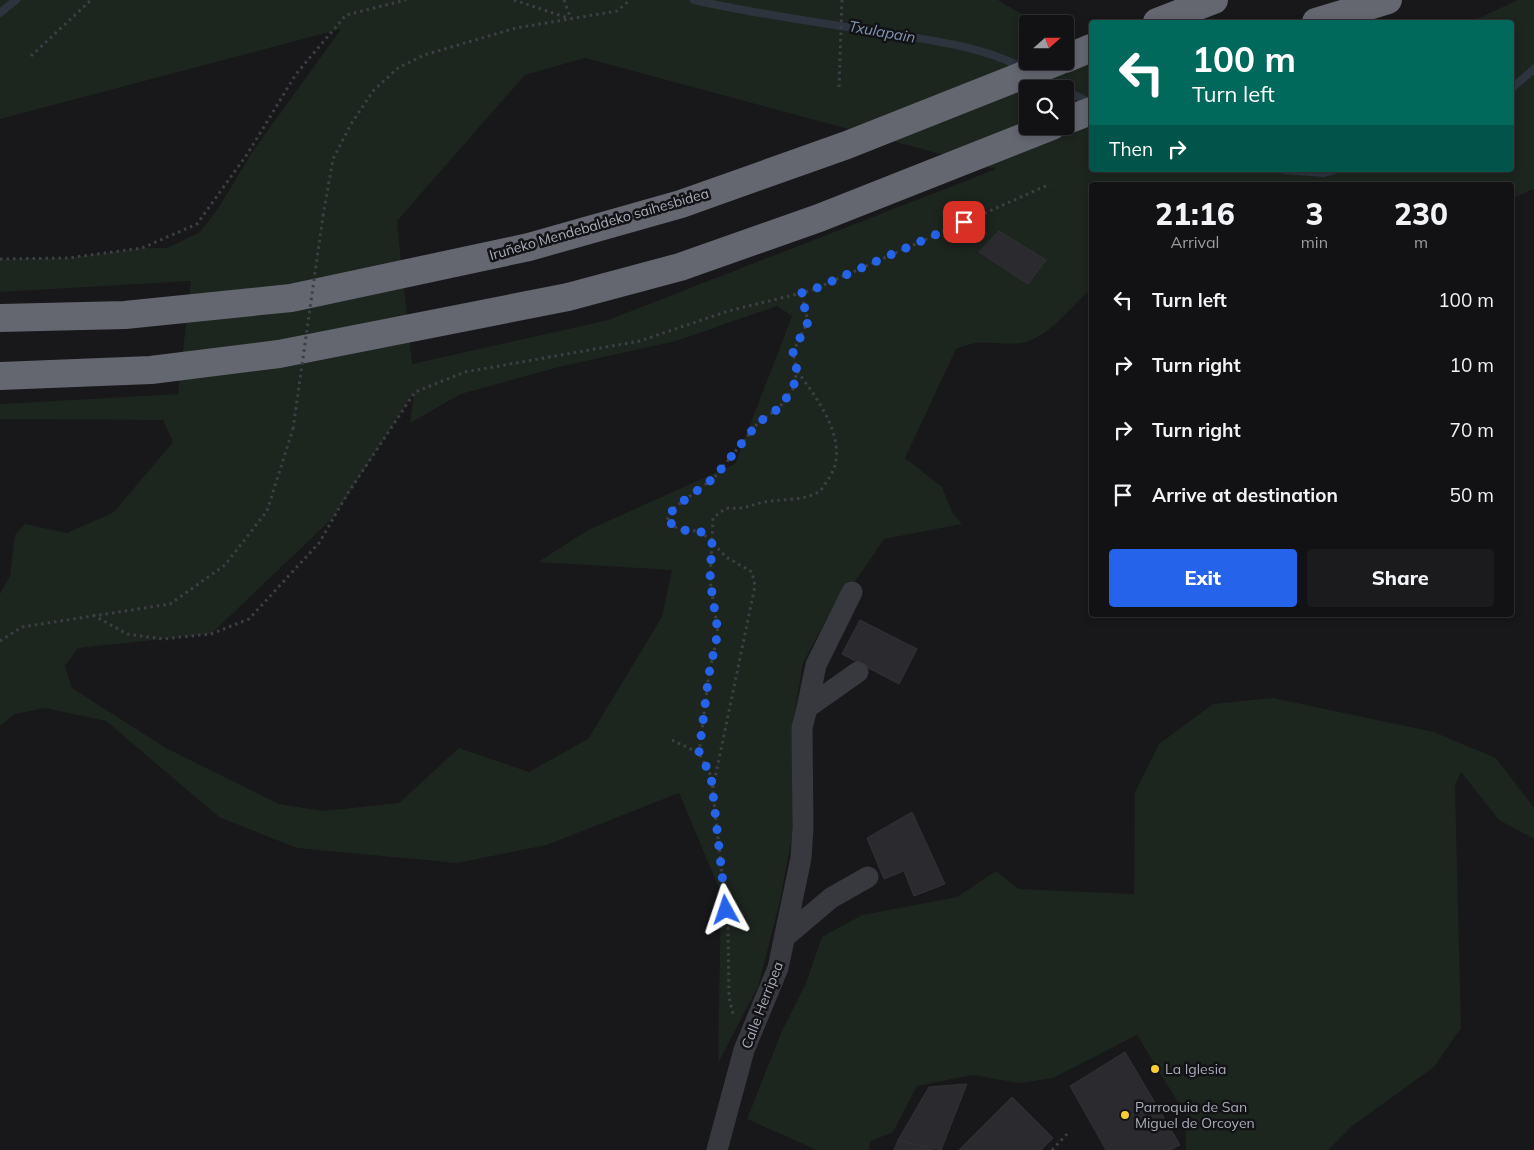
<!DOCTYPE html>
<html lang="en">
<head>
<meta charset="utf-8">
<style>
	:root { --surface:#121114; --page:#1b1a1d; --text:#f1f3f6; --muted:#9c9da0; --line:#313134; --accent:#2563eb }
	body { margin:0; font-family:Mulish,sans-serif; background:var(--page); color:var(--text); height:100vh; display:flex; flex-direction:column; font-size:19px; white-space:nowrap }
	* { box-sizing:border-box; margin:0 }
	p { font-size:16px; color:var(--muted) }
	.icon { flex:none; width:28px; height:28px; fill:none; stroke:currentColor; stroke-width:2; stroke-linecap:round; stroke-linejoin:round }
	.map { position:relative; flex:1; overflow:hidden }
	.details { position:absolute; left:1089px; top:182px; width:425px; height:435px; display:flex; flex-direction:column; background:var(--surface); border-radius:5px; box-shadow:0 2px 8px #0003,0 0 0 1px var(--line) }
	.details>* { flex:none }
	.guide { position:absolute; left:1089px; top:20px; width:425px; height:152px; border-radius:5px; box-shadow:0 2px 8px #0003,0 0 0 1px var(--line); background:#00695c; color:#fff; overflow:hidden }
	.needle { width:32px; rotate:69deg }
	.controls { position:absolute; left:1019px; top:15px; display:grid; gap:10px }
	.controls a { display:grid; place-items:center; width:55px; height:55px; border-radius:5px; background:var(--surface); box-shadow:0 2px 8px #0003,0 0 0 1px var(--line); font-size:25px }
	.pin { position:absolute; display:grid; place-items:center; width:42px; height:42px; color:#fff; margin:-21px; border-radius:10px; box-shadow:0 2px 8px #0006 }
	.me { position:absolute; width:55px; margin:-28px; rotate:355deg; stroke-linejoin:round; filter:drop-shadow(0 0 4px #0008) }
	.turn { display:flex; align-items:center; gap:18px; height:105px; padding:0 20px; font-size:22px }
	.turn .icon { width:65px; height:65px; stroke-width:2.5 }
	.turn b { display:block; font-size:35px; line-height:42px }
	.then { display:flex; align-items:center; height:48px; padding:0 20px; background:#0003; gap:10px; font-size:19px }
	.eta { display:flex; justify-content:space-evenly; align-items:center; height:85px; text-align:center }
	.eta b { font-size:30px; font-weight:800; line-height:35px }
	.cta { display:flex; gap:10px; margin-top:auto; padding:10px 20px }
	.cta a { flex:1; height:58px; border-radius:5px; background:var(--accent); color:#fff; font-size:20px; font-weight:800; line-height:58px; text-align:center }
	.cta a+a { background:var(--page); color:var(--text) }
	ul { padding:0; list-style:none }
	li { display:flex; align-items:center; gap:15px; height:65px; padding:0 20px }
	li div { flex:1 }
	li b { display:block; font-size:19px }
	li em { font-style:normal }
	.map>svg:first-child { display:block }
</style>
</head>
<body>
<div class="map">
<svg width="1534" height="1150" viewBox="0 0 1534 1150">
	<rect width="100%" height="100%" fill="#18171a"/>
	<!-- green -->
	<path fill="#1d251f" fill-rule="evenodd" d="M 0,0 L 998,0 L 1039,24 L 1028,24 L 1028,61 L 1065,61 L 1065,39 L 1091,54 L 1091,170 L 1511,170 L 1511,22 L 1470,22 L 1518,0 L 1534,0 L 1534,189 L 1511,199 L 1511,185 L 1091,185 L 1091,289 C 1071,306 1048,339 1021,343 C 995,346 983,337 956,349 L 905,458 L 942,487 L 952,512 L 962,524 L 884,539 L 857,579 L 838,598 L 803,663 L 792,730 L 792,837 L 780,901 L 758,987 L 718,1063 L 721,893 L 679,793 L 547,845 L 457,863 L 297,848 L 219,817 L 106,721 L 45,708 L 15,714 L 0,726 L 0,594 L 10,576 L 15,535 L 25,524 L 67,533 L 114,512 L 173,442 L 163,420 L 0,419 L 0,404 L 178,394 L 191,281 L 0,292 L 0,259 L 68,258 L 142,248 L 167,248 L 200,232 L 217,210 L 251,154 L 341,29 L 0,119 ZM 585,58 L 996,169 L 608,320 L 412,364 L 397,221 L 525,75 ZM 1028,89 L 1065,89 L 1065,126 L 1028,126 ZM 777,306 L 792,316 L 735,464 L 588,530 L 538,562 L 672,570 L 662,617 L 588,739 L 529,772 L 459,748 L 399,803 L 323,811 L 279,804 L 166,748 L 72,688 L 65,666 L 78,648 L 211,634 L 333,518 L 414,393 L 410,423 L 461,394 L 559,367 L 676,341 Z
		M 1273,698 L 1434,732 L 1496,758 L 1534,808 L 1534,839 L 1499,820 L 1461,772 L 1455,786 L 1461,1028 L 1434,1067 L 1351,1127 L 1328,1150 L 1186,1150 L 1185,1114 L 1137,1035 L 1053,1078 L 1020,1083 L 972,1075 L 917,1086 L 893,1132 L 871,1141 L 868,1150 L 817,1150 L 747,1119 L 782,1031 L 806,983 L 822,937 L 862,915 L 957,897 L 996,871 L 1019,889 L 1134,894 L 1135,792 L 1159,744 L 1213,704 Z"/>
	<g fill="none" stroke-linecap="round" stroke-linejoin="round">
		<!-- stream -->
		<path stroke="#2d343e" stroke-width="8" d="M 694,0 C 755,14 817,22 879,32 C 927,40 979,45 1023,68
			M 0,13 L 16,0
			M 1040,77 L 1062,89
			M 1511,89 L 1534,69
			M 1065,90 L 1091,103
			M 1284,170 L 1324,173 L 1335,170"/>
	</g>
	<!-- building -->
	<path fill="#2b2a2e" stroke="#323136" d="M 999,231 L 1046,260 L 1028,284 L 979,252 Z
		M 860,620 L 917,649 L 899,684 L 842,654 Z
		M 912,812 L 945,884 L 914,896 L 904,871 L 884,879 L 867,838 Z
		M 1125,1052 L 1180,1145 L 1170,1150 L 1106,1150 L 1070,1086 Z
		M 967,1084 L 941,1150 L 898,1140 L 929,1087 Z
		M 1012,1097 L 1053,1138 L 1041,1150 L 959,1150 Z
		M 898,1140 L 934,1150 L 894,1150 Z"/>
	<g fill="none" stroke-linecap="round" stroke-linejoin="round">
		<!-- path -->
		<path stroke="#3e3f46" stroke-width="3" stroke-dasharray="2.5 4" stroke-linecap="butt" d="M 514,0 L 568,18
			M 564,0 L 571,19
			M 31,56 L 91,0
			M 839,87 L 842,0
			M 323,216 L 333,159 L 351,124 L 373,91 L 398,68 L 424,55 L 516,28 L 617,11 L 630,0
			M 0,259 L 68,258 L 142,248 L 197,224 L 248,153 L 296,74 L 346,15 L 406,0
			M 93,615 L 127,634 L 163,639 L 211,634 L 249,619 L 319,543 L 348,493 L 415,392 L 465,372 L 640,341 L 728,311 L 810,291 L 1050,184
			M 0,641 L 22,627 L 170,604 L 225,565 L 267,511 L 293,429
			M 672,740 L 699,753 L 711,776 L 728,926 L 729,997 L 733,1014
			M 699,753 L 709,674 L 718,632 L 710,580 L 712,542 L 700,531 L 679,530 L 667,520 L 674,508 L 714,478 L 758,423 L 779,408 L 793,389 L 797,371 L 793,352 L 808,321 L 801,293
			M 713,788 L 755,586 L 752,572 L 726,557 L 712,542 L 713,518 L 726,508 C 749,510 752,503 771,501 C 787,499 806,500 820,491 C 823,488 826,482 829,478 C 852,444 817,398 797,371
			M 1052,1150 L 1069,1132"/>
		<!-- street -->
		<path stroke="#38383f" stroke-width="21" d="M 807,708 L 816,665 L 852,592
			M 785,937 L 831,898 L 868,877
			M 717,1150 L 744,1050 L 778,968 L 801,858 L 803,828 L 802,728 L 807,708 L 858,672"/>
		<!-- highway -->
		<path stroke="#646670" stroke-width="28" d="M 1157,22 L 1214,0
			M 1316,22 L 1388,0
			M 1065,59 L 1091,48
			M 1065,121 L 1091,111
			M 0,318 L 125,315 L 291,298 L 529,247 L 681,204 L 847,145 L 1059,61
			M 0,376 L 151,370 L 279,354 L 568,297 L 680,267 L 819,218 L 1052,126"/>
		<!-- path-bridge -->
		<path stroke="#3e3f46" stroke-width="3" stroke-dasharray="2.5 4" stroke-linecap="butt" d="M 293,429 L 323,216"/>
	</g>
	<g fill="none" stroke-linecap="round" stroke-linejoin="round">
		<!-- route -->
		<path stroke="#2563eb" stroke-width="9" stroke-dasharray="0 16.2" d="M 726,910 L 711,776 L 699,752 L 709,674 L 718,632 L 710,580 L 712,542 L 700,531 L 679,530 L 667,520 L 674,508 L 714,478 L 758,423 L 779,408 L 793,389 L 797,371 L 793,352 L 808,322 L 801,293 L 810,291 L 964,222"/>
	</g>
	<!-- markers -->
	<g fill="#f9cc30" stroke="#131215" stroke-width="2">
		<circle cx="1155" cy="1069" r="5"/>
		<circle cx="1125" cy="1115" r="5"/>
	</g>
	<g text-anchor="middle" stroke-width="5" stroke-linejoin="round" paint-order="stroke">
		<!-- street labels -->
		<g font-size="14" fill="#a9acba" stroke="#131215">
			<text transform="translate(599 224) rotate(-16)" y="5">Iruñeko Mendebaldeko saihesbidea</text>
			<text transform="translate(762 1005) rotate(-69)" y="5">Calle Herripea</text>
		</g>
		<!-- poi labels -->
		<g font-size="14" fill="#a9acba" stroke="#131215" text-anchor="start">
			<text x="1165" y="1074">La Iglesia</text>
			<text x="1135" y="1112">Parroquia de San<tspan x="1135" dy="16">Miguel de Orcoyen</tspan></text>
		</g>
		<!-- water labels -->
		<g font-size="15" font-style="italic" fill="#7f96b6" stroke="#131215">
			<text transform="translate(882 32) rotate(10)" y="5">Txulapain</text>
		</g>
	</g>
</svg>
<div class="controls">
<a><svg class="needle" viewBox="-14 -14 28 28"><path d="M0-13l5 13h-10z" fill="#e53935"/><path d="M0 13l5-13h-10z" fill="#9c9da0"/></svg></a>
<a><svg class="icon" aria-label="search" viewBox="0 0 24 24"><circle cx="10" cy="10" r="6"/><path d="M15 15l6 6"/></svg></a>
</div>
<div class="pin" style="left:964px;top:222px;background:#d93025"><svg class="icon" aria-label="arrive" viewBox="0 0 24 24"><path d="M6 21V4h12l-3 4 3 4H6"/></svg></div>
<svg class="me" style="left:726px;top:910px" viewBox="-20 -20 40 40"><path d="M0-17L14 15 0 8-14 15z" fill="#2563eb" stroke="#fff" stroke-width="4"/></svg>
<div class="guide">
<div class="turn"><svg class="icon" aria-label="left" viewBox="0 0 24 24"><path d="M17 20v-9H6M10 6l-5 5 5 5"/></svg><div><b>100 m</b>Turn left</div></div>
<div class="then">Then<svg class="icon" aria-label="right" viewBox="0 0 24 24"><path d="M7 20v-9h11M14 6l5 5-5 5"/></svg></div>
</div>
<section class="details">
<div class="eta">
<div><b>21:16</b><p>Arrival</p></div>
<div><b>3</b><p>min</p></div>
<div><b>230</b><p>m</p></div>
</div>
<ul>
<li><svg class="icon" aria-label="left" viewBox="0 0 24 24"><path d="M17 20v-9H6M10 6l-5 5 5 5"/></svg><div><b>Turn left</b></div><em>100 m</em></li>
<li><svg class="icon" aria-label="right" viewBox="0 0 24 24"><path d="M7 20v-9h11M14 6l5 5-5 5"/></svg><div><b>Turn right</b></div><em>10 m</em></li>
<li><svg class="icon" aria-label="right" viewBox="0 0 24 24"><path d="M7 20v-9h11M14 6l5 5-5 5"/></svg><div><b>Turn right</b></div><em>70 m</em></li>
<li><svg class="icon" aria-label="arrive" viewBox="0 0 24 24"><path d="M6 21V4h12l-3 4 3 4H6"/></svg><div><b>Arrive at destination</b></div><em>50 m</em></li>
</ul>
<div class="cta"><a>Exit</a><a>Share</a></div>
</section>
</div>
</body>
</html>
